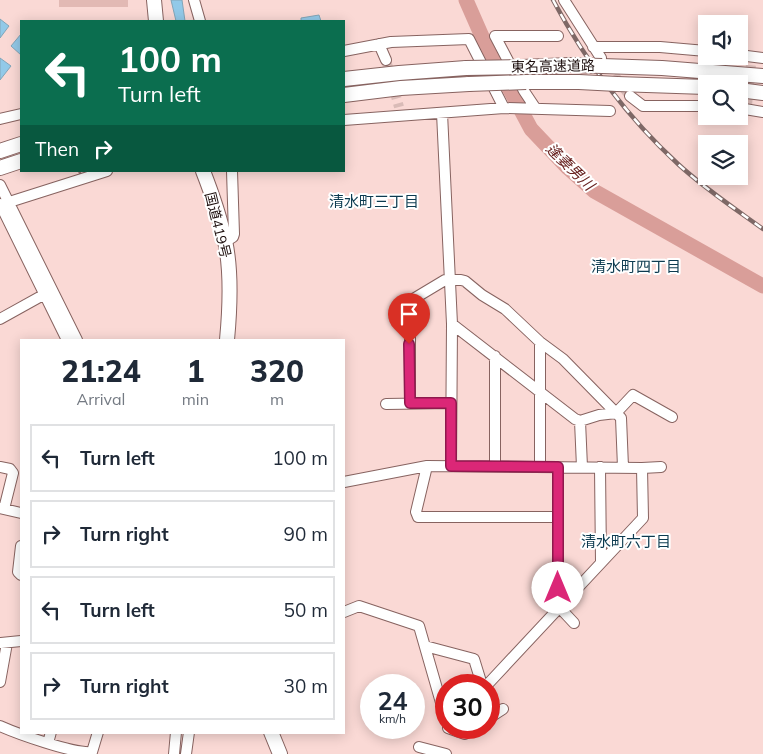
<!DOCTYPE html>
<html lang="en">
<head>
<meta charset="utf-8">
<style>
	:root { --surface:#fff; --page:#f2f2f3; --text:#1f2937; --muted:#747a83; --line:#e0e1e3 }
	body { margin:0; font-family:Mulish,"Noto Sans JP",sans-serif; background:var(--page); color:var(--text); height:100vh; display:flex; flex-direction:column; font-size:19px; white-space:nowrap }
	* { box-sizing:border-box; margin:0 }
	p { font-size:16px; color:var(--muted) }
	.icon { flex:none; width:28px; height:28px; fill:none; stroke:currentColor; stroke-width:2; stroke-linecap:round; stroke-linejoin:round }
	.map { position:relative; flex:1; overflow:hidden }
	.sheet { position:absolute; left:20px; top:339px; width:325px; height:395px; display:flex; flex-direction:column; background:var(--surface); border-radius:0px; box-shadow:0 2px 12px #0003 }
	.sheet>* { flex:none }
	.hud { position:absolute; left:20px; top:20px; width:325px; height:152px; border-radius:0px; box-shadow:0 2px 12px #0003; background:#0b6e4f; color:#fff; overflow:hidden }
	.buttons { position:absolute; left:698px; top:15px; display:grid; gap:10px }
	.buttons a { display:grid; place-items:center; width:50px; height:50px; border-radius:0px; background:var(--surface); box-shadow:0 2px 12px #0003; font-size:25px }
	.speed { position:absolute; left:360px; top:674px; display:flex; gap:10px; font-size:25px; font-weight:700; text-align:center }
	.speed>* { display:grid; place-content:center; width:65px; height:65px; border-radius:50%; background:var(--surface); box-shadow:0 2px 12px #0003; line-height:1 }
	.speed small { font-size:12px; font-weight:400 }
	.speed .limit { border:8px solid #d22; background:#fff; color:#111 }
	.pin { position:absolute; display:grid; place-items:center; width:42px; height:42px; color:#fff; margin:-51px -21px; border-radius:50% 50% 50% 0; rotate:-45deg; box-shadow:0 0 5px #0007 }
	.pin .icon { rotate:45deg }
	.me { position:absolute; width:55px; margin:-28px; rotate:0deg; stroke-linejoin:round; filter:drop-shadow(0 0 4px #0008) }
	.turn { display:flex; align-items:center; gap:18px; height:105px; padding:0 15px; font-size:22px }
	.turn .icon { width:65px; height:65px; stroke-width:2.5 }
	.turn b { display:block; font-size:35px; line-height:42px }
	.then { display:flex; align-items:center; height:48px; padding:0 15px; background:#0003; gap:10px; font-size:19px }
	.eta { display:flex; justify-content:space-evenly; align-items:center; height:85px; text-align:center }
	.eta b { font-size:30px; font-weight:800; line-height:35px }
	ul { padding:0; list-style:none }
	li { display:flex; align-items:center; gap:15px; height:68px; margin:0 10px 8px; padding:0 5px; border:2px solid var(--line); border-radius:0px }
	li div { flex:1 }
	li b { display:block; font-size:19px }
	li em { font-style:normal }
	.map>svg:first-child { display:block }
</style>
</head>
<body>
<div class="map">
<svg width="763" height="754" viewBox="0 0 763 754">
	<rect width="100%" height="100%" fill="#fad9d5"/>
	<!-- green -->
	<path fill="#e2b9b4" d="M 59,0 L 128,0 L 128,7 L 59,7 Z"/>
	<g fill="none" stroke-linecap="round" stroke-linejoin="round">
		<!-- stream -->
		<path stroke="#a17370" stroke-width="2.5" d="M 79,171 L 80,173"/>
		<!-- river -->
		<path stroke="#d99e99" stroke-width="15" d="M 466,0 L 484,41 L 531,129 L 568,168 L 594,191 L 763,286"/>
	</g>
	<!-- building -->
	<path fill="#92c9e8" stroke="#82a5b8" d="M 171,0 L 182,0 L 185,21 L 176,21 Z
		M 319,15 L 321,21 L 301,21 L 301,18 Z
		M 0,19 L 9,26 L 0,38 Z
		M 21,34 L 21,55 L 11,46 Z
		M 0,58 L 11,66 L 0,80 Z"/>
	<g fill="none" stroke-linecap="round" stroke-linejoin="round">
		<!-- minor-tunnel -->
		<path stroke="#d9bbb7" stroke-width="10" stroke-dasharray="10 5" stroke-linecap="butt" d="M 386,60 L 399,107
			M 605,63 L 630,96
			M 747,105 L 751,64"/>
		<!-- minor casing -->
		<g stroke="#876360" stroke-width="12">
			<path id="minor" d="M 194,0 L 200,21
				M 564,0 L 601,58
				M 379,44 L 386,60
				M 593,47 L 660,47 L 706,51
				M 344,51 L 391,42 L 469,39 L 504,108
				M 739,55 L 763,58
				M 630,96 L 643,106 L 706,106
				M 739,108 L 763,112
				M 536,109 L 524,91 L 495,36 L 558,36
				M 442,113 L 452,324 L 451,466
				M 0,119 L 21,114
				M 344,120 L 504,108 L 610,111
				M 0,185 L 77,340
				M 0,204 L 67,340
				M 3,204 L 107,171
				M 225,242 L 233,237 L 234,234 L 232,171
				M 0,319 L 45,294
				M 452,324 L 575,419 L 580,421 L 599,415 L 616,413 L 633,395 L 672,417
				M 540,342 L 540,466
				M 410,403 L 410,301 L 445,280 L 461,280 L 465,281 L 482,295 L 505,309 L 540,342 L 563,359 L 621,418 L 623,467
				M 386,404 L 451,403
				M 580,421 L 582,467
				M 427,466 L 416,512 L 418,517 L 558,517
				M 495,466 L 495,356
				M 0,467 L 10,469 L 13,473 L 4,509
				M 558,467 L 558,597 L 560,608 L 574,623
				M 600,467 L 601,562
				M 642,468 L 661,467
				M 344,482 L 427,466 L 642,468 L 643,518 L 487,685
				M 0,508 L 21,513
				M 21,546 L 18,572 L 21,575
				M 344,612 L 359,606 L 419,626 L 446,720
				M 1,643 L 21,641
				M 425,646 L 474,659 L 482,685
				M 0,682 L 7,643
				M 489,718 L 503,709
				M 0,726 C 18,734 74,754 92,752 L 98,732
				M 448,728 L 465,734 L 477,728
				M 48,743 L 51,732
				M 419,747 L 446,754
				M 174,754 L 176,732
				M 186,754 L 189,732"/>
		</g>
		<!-- highway casing -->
		<g stroke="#876360" stroke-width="16">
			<path id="highway" d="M 154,0 L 156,21
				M 602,66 L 662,68 L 763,76
				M 522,67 L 570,65
				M 344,79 L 399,73 L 466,68
				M 526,82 L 579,82
				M 617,84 L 706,87
				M 739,90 L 763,93
				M 344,95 L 401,88 L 469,84
				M 0,151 L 21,144
				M 0,168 L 21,161
				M 203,171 C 212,194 220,217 225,241 C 232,272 230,308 227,340
				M 271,732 L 280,754"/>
		</g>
		<!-- minor -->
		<use href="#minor" stroke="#fff" stroke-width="10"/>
		<!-- highway -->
		<use href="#highway" stroke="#fff" stroke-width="14"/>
		<!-- rail casing -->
		<g stroke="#7e6866" stroke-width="4.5">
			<path id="rail" d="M 553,0 C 585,60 628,118 678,164 C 704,188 734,208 763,229"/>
		</g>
		<!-- rail -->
		<use href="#rail" stroke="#fff" stroke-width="2.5" stroke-dasharray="8" stroke-linecap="butt"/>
		<!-- highway-bridge casing -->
		<g stroke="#876360" stroke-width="16" stroke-linecap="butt">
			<path id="highway-bridge" d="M 570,65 L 602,66
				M 466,68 L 522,67
				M 579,82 L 617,84
				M 469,84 L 526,82"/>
		</g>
		<!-- highway-bridge -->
		<use href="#highway-bridge" stroke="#fff" stroke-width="14"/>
	</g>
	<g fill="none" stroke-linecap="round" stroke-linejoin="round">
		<!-- route casing -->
		<g stroke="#8e194d" stroke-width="12">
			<path id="route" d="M 409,344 L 410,403 L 451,403 L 451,466 L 558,467 L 558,588"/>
		</g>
		<!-- route -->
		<use href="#route" stroke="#db2777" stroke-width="9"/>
	</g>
	<g text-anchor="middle" stroke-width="4" stroke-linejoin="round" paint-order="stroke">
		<!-- street labels -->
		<g font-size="14" fill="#1e100f" stroke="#fff">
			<text transform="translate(553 66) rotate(-1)" y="5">東名高速道路</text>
			<text transform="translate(218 225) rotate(76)" y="5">国道419号</text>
		</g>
		<!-- water labels -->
		<g font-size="15" font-style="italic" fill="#682220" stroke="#fff">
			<text transform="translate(570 167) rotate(44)" y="5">逢妻男川</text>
		</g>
		<!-- neighbourhood labels -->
		<g font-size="15" fill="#0d3b50" stroke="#fff">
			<text x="374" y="207">清水町三丁目</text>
			<text x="636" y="272">清水町四丁目</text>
			<text x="626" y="547">清水町六丁目</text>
		</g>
	</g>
</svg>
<div class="buttons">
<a><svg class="icon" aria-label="sound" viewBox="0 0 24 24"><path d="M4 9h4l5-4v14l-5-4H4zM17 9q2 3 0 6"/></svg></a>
<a><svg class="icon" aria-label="search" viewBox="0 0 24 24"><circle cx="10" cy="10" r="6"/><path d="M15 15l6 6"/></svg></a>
<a><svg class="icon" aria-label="layers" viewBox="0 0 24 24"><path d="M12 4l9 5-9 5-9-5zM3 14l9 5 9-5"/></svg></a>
</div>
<div class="speed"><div>24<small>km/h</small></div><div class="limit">30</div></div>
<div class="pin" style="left:409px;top:344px;background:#d93025"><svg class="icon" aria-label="arrive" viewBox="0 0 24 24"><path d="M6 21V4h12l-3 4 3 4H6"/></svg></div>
<svg class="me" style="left:558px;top:588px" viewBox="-20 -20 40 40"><circle r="19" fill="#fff"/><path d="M0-13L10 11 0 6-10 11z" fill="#db2777"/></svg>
<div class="hud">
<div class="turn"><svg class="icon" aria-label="left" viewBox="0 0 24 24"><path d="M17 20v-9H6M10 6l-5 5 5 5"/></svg><div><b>100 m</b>Turn left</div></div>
<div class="then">Then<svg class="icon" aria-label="right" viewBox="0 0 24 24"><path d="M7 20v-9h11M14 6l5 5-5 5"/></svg></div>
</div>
<section class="sheet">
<div class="eta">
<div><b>21:24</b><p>Arrival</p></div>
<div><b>1</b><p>min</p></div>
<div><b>320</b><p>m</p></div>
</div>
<ul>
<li><svg class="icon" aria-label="left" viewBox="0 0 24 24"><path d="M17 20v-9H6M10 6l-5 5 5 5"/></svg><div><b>Turn left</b></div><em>100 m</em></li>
<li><svg class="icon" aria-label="right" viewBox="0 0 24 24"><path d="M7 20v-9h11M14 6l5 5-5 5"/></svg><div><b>Turn right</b></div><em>90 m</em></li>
<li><svg class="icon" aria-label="left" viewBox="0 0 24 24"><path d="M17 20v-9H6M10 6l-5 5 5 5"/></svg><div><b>Turn left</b></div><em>50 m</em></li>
<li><svg class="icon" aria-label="right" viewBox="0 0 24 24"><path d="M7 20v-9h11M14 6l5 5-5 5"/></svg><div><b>Turn right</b></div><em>30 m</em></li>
</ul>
</section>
</div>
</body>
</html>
